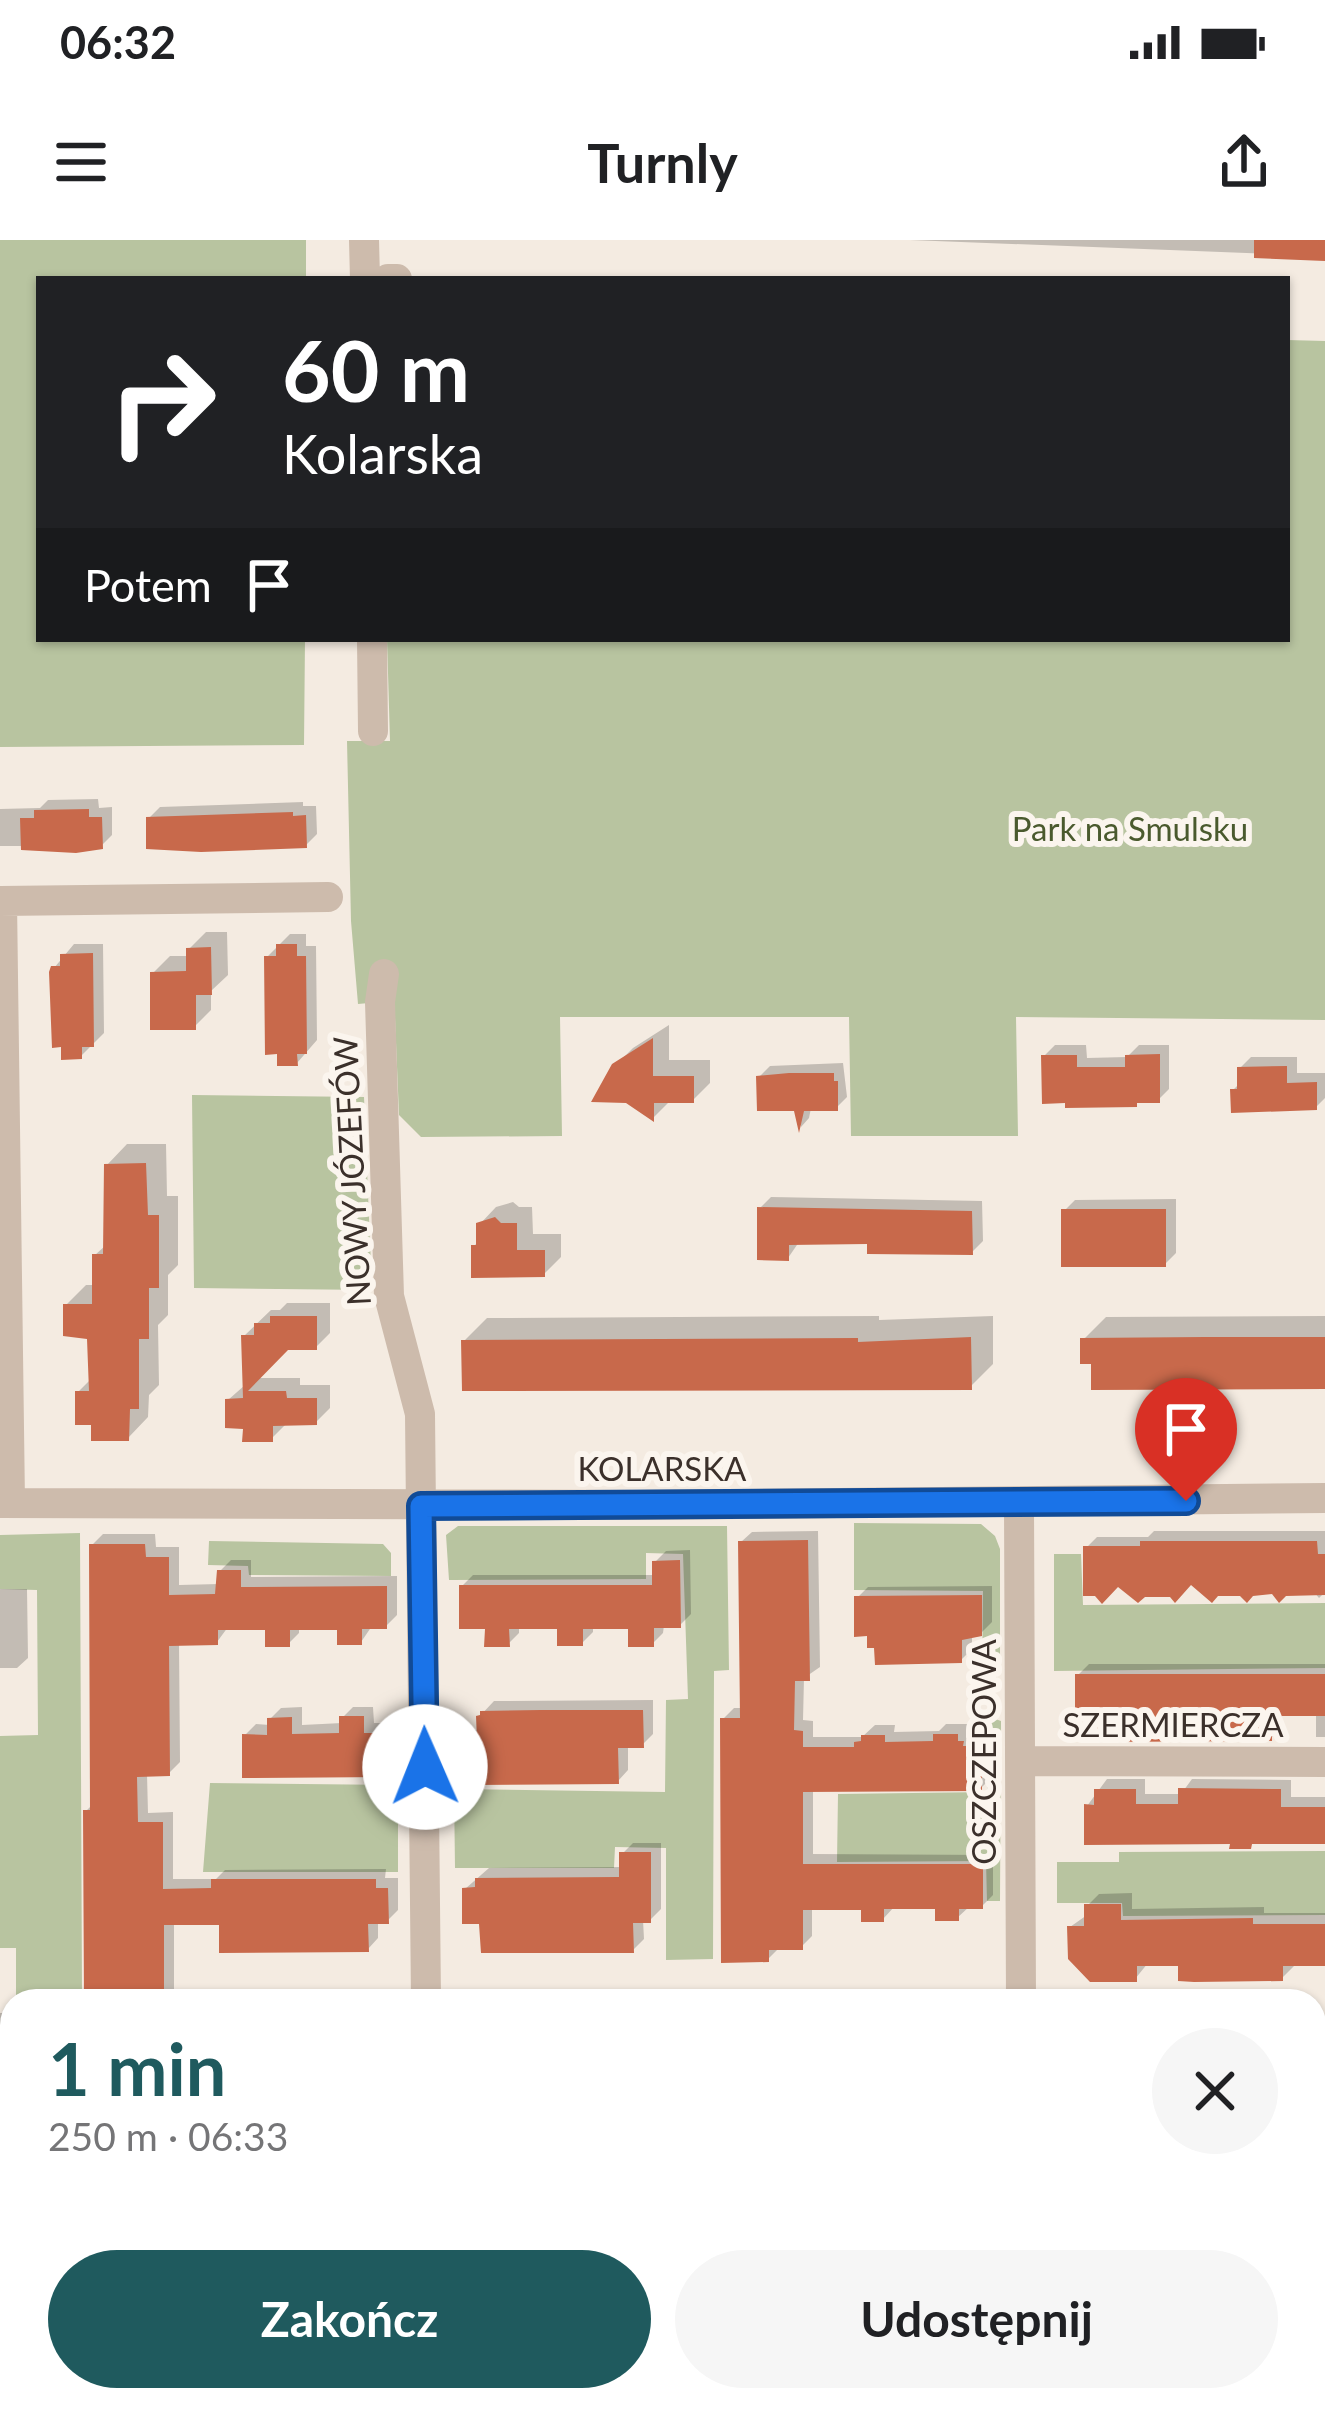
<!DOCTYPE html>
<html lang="pl">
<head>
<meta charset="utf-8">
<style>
	:root { --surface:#fff; --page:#f6f6f6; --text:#202124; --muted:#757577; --accent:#1f5a5e }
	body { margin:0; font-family:Lato,sans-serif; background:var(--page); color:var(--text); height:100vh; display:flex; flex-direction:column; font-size:45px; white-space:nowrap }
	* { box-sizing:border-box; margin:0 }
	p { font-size:39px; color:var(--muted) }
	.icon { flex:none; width:66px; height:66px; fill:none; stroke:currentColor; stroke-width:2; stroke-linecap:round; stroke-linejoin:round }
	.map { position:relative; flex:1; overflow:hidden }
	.details { position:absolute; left:0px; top:1749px; width:1326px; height:423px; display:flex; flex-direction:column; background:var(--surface); border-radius:36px 36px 0 0; box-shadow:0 3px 9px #0004 }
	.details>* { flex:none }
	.top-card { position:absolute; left:36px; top:36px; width:1254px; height:366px; border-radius:0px; box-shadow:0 3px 9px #0004; background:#202124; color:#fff; overflow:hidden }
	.pin { position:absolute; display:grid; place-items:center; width:102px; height:102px; color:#fff; margin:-123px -51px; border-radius:50% 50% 50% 0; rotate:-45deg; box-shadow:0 0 12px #0007 }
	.pin .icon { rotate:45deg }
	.me { position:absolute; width:132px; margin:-66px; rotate:359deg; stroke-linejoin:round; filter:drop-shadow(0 0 9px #0008) }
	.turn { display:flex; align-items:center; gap:42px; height:252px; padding:0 48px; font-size:54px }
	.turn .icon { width:156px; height:156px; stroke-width:2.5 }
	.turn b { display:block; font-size:84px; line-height:102px }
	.then { display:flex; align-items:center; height:114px; padding:0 48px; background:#0003; gap:24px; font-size:45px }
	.round { display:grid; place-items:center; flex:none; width:126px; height:126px; border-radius:63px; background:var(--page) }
	.overview { display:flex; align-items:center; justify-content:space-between; height:204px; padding:0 48px }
	h1 { font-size:72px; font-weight:700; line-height:90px; color:var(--accent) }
	.primary-button { display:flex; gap:24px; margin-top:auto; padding:24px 48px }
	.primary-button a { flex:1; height:138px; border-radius:72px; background:var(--accent); color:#fff; font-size:48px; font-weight:700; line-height:138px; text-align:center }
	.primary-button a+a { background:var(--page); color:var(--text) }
	.status { display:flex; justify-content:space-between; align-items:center; height:84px; padding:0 60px; background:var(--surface); direction:ltr }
	.status svg { height:33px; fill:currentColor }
	header { display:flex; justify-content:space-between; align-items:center; height:156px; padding:0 48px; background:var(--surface); font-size:54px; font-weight:700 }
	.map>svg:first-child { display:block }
</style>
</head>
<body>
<div class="status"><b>06:32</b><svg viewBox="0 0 49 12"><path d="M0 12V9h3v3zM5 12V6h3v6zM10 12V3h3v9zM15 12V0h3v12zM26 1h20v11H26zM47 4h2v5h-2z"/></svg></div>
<header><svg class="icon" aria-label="menu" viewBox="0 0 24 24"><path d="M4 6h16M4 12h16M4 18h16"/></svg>Turnly<svg class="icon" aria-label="share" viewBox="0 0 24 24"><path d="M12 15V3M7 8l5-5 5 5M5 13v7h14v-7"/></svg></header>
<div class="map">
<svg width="1325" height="2170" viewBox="0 0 1325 2170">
	<rect width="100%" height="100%" fill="#f4ebe1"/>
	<!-- green -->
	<path fill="#b8c4a0" d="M 0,0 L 306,0 L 306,39 L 39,39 L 39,399 L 305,399 L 304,505 L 0,507 Z
		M 1287,100 L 1325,101 L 1325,780 L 1016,777 L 1018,896 L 851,896 L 849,777 L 560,777 L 562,896 L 421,897 L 399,875 L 395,778 L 380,762 L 358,764 L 351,681 L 347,501 L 390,501 L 387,399 L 1287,399 Z
		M 192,855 L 364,857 L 372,1050 L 194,1048 Z
		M 854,1283 L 981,1284 L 995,1296 L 1000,1309 L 1000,1430 L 994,1442 L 982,1443 L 983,1351 L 854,1350 Z
		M 458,1286 L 727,1286 L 729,1430 L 714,1431 L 713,1719 L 666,1720 L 666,1608 L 615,1607 L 614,1628 L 455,1628 L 454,1549 L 665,1552 L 666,1460 L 688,1459 L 683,1314 L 646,1313 L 646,1339 L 449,1340 L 446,1295 Z
		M 80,1293 L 82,1761 L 16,1761 L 16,1708 L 0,1708 L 0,1496 L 38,1495 L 37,1350 L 0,1349 L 0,1295 Z
		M 209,1301 L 383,1304 L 391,1313 L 391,1336 L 249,1335 L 248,1326 L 208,1325 Z
		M 1054,1314 L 1081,1314 L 1083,1365 L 1325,1363 L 1325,1428 L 1054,1431 Z
		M 987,1476 L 1001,1481 L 1000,1661 L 987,1661 L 986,1621 L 837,1622 L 838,1554 L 987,1552 Z
		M 210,1543 L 398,1545 L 398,1632 L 203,1632 Z
		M 1325,1611 L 1325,1675 L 1123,1676 L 1122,1663 L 1057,1663 L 1057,1622 L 1119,1622 L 1119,1612 Z
		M 0,1836 L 12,1836 L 12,1913 L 0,1913 Z
		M 1314,2121 L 1325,2121 L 1325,2170 L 1055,2170 L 1056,2160 L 1314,2160 Z
		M 38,2160 L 100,2160 L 101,2170 L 0,2170 L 0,2165 Z"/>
	<!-- shadow -->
	<path fill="#0003" d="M 910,0 L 1325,0 L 1325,16 Z
		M 98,559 L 99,568 L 112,567 L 112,595 L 101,606 L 0,606 L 0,569 L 40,568 L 48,560 Z
		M 303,562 L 303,566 L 316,566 L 317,594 L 306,605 L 149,578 L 160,567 Z
		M 206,692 L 227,692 L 228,735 L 211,751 L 211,770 L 194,787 L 153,733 L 170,716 L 189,716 L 189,709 Z
		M 290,694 L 306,694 L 306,706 L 316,706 L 317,800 L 297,823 L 267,717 Z
		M 74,704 L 103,704 L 104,793 L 81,816 L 54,728 Z
		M 669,785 L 669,820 L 710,820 L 710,843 L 693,860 L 669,862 L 653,878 L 615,826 L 633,808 Z
		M 1055,805 L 1086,805 L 1087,818 L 1127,817 L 1139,805 L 1169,805 L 1169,849 L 1158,860 L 1140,860 L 1136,864 L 1044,816 Z
		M 1251,817 L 1297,817 L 1297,833 L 1325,833 L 1325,858 L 1316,867 L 1233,850 L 1240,843 L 1240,828 Z
		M 843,823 L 847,857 L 836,868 L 811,868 L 809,878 L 801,887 L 796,868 L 759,837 L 770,826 Z
		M 127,904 L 166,904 L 167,956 L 178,956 L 178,1025 L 168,1035 L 168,1075 L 158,1085 L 159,1145 L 149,1155 L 148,1177 L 128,1198 L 94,1182 L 78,1152 L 92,1138 L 90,1096 L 66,1065 L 86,1045 L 95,1045 L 95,1015 L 106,1005 L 107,925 Z
		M 771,957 L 982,961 L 983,1001 L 972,1012 L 870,1001 L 799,1002 L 788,1018 L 760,968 Z
		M 1176,959 L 1176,1013 L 1165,1024 L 1064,971 L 1075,960 Z
		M 513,962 L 519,967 L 532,967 L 533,994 L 561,994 L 561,1017 L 544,1034 L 474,1006 L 479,1001 L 479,985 L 496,967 Z
		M 287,1063 L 330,1063 L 330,1093 L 316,1107 L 287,1107 L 257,1138 L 300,1138 L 300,1145 L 330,1145 L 330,1168 L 316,1182 L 286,1184 L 271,1199 L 246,1186 L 228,1160 L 245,1145 L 244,1096 L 271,1070 L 280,1070 Z
		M 879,1076 L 879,1080 L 993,1076 L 993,1124 L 970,1147 L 464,1101 L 487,1078 Z
		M 1325,1076 L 1325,1146 L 1094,1121 L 1083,1100 L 1106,1077 Z
		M 818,1291 L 820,1427 L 804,1438 L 803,1480 L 813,1481 L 813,1497 L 862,1497 L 875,1485 L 895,1485 L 894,1492 L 939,1491 L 946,1484 L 967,1484 L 967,1491 L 973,1491 L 973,1496 L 992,1496 L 992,1537 L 981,1548 L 813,1549 L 813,1614 L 993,1615 L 993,1655 L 982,1666 L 970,1666 L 957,1678 L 938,1666 L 895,1666 L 883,1679 L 864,1667 L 812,1667 L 812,1696 L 801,1707 L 780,1707 L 768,1719 L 723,1479 L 734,1468 L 743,1468 L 741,1302 L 752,1292 Z
		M 1154,1291 L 1325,1291 L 1325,1352 L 1319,1358 L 1314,1352 L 1241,1353 L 1191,1341 L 1086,1308 L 1097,1297 L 1148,1297 Z
		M 103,1294 L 155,1294 L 156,1307 L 179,1307 L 179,1345 L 219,1344 L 220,1331 L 231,1320 L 251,1320 L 251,1337 L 397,1336 L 397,1375 L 386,1386 L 372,1386 L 361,1402 L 340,1387 L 299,1387 L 299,1393 L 288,1404 L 268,1387 L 228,1387 L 217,1402 L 179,1403 L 180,1522 L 169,1533 L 147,1534 L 148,1573 L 173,1572 L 173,1639 L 216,1639 L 225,1630 L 386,1629 L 385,1638 L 398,1638 L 398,1670 L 387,1681 L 378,1681 L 378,1698 L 368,1709 L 222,1682 L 174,1682 L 174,1761 L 87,1761 L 86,1571 L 93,1564 L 92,1305 Z
		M 690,1310 L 691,1374 L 680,1385 L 664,1385 L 663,1393 L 652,1404 L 631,1386 L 593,1386 L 593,1392 L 582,1403 L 560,1386 L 519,1386 L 519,1393 L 508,1404 L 488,1386 L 462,1346 L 473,1335 L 655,1335 L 655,1322 L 666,1311 Z
		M 992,1346 L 992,1382 L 981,1393 L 972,1395 L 972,1409 L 961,1420 L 877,1405 L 857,1358 L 868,1347 Z
		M 0,1349 L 27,1349 L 28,1418 L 17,1428 L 0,1428 Z
		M 1089,1424 L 1325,1424 L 1325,1497 L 1316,1497 L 1316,1473 L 1282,1473 L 1282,1487 L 1271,1498 L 1097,1474 L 1078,1435 Z
		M 653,1460 L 653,1494 L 642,1505 L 628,1505 L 628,1530 L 618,1541 L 463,1501 L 474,1490 L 479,1490 L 479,1477 L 494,1461 Z
		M 302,1467 L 302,1485 L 342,1483 L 342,1478 L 353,1467 L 373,1467 L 374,1483 L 398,1483 L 399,1523 L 388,1534 L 245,1495 L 256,1484 L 270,1485 L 270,1479 L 281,1468 Z
		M 1107,1539 L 1145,1539 L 1145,1554 L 1181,1554 L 1192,1539 L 1291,1540 L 1291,1557 L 1325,1557 L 1325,1601 L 1255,1601 L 1250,1606 L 1087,1566 Z
		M 633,1603 L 661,1603 L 661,1669 L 650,1680 L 643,1680 L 644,1699 L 633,1710 L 482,1681 L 465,1649 L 489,1628 L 622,1627 L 622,1614 Z
		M 1132,1653 L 1132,1669 L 1264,1667 L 1264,1673 L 1325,1673 L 1325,1723 L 1294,1726 L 1282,1738 L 1181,1723 L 1148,1723 L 1135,1739 L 1070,1687 L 1087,1675 L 1087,1666 L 1099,1654 Z
		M 981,1758 L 981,1761 L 713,1761 L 715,1759 Z
		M 0,1773 L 11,1773 L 11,1809 L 0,1820 Z
		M 0,1917 L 12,1917 L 12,1993 L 0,1993 Z
		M 1325,1932 L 1325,1990 L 1314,1990 L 1314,1933 Z
		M 1314,2054 L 1325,2054 L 1325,2116 L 1314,2116 Z
		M 108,2160 L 196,2160 L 197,2170 L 109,2170 Z
		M 278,2160 L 371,2160 L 373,2170 L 279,2170 Z
		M 474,2160 L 587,2160 L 581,2165 L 534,2165 L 530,2169 L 514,2169 L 514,2164 L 474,2164 Z
		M 705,2160 L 763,2160 L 763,2170 L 705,2170 Z
		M 820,2160 L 986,2160 L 820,2163 Z"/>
	<!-- building -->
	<path fill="#c8694b" d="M 1254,0 L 1325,0 L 1325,21 L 1254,18 Z
		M 89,569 L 89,577 L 102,577 L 103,609 L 76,613 L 21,610 L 20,578 L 34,578 L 34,570 Z
		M 293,572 L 293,576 L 306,575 L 307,608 L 201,612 L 146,609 L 146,577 Z
		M 276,704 L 297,704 L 297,716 L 306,716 L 307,814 L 297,814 L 298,826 L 277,826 L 277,814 L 265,815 L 264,716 L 276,716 Z
		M 211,707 L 212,755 L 196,755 L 196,790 L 150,790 L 150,732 L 186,731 L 186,708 Z
		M 93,713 L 94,807 L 82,807 L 82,819 L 61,820 L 61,807 L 52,808 L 49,732 L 51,726 L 60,726 L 60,714 Z
		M 653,798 L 653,836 L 694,836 L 694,863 L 654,863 L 654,882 L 626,863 L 591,862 L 612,824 Z
		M 1160,814 L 1160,863 L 1137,863 L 1137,867 L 1065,868 L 1065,863 L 1042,864 L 1041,815 L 1077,815 L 1077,827 L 1125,827 L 1125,815 Z
		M 1287,826 L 1287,843 L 1317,842 L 1317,870 L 1231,873 L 1230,849 L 1237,849 L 1237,827 Z
		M 789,833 L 834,833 L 834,841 L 838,841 L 838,871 L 804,871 L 799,893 L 794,871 L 757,871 L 756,836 Z
		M 146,923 L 148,975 L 159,975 L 159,1048 L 149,1048 L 149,1099 L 139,1099 L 139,1169 L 130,1169 L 129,1201 L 91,1201 L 91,1185 L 75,1185 L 75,1151 L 89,1151 L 87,1099 L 63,1096 L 63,1064 L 92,1064 L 92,1014 L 103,1014 L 104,924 Z
		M 757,967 L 972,971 L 973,1015 L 867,1014 L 867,1004 L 789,1005 L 789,1021 L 757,1020 Z
		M 1061,969 L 1166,969 L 1166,1027 L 1061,1027 Z
		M 495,977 L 501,983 L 517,983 L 517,1010 L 545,1010 L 545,1037 L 471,1038 L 471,1005 L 476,1005 L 476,983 Z
		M 270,1076 L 317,1076 L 317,1110 L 288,1110 L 248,1151 L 286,1151 L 287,1158 L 317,1158 L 317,1185 L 273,1186 L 273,1202 L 242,1202 L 243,1189 L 225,1188 L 225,1159 L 243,1158 L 241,1095 L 254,1095 L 254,1083 L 270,1083 Z
		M 971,1097 L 972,1150 L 462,1151 L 461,1100 L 858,1098 L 858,1102 Z
		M 1205,1097 L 1325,1097 L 1325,1149 L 1091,1150 L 1091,1124 L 1080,1124 L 1080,1098 Z
		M 808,1300 L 810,1441 L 795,1441 L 794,1490 L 803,1491 L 803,1507 L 854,1507 L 854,1502 L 861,1501 L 861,1495 L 885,1495 L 885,1502 L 933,1501 L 933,1494 L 958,1494 L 958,1501 L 964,1501 L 963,1506 L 982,1506 L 982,1551 L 803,1552 L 803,1624 L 983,1624 L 983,1669 L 959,1669 L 959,1681 L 935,1681 L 935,1669 L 884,1669 L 884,1682 L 861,1682 L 861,1670 L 803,1670 L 803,1710 L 769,1710 L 769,1722 L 721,1723 L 720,1478 L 740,1478 L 738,1301 Z
		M 1140,1301 L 1317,1301 L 1318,1314 L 1325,1314 L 1325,1355 L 1286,1356 L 1279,1363 L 1272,1354 L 1253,1356 L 1247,1363 L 1240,1356 L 1218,1356 L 1212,1363 L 1191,1345 L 1175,1363 L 1170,1357 L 1145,1357 L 1138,1363 L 1118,1347 L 1102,1364 L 1095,1356 L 1083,1356 L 1083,1306 L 1140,1306 Z
		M 89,1304 L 145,1304 L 146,1317 L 169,1317 L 169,1355 L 215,1354 L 217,1330 L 241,1330 L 241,1347 L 387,1346 L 387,1389 L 362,1389 L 362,1405 L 337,1405 L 337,1390 L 290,1390 L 290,1407 L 265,1407 L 265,1390 L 218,1390 L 218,1405 L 169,1406 L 170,1536 L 137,1537 L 138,1582 L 163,1582 L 163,1649 L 211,1648 L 211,1639 L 376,1639 L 376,1648 L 388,1648 L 389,1684 L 368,1684 L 369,1712 L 219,1713 L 219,1685 L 164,1685 L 164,1754 L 133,1754 L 133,1761 L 84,1761 L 83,1570 L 90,1570 Z
		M 680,1320 L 681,1388 L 654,1388 L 654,1407 L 628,1407 L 628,1389 L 583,1389 L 583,1406 L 557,1406 L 557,1389 L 509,1389 L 510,1407 L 484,1407 L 485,1389 L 459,1389 L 459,1345 L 652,1345 L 652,1321 Z
		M 982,1355 L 982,1396 L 962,1400 L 962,1423 L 875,1425 L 874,1408 L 867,1408 L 867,1396 L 854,1397 L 854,1356 Z
		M 1075,1434 L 1325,1434 L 1325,1476 L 1272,1476 L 1272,1501 L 1093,1502 L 1094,1477 L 1075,1477 Z
		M 541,1470 L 643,1470 L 644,1508 L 618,1508 L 619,1544 L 472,1545 L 472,1535 L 460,1536 L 460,1500 L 477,1500 L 476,1476 L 480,1475 L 480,1471 Z
		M 339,1476 L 364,1476 L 364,1493 L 389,1493 L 389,1537 L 242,1538 L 242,1494 L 267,1495 L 267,1478 L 292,1477 L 292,1494 L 339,1493 Z
		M 1178,1548 L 1281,1549 L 1281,1567 L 1325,1567 L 1325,1604 L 1252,1604 L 1251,1609 L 1229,1609 L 1230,1604 L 1084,1605 L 1084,1564 L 1094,1565 L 1094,1549 L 1136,1549 L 1136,1564 L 1178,1564 Z
		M 619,1612 L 651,1612 L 651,1683 L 633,1683 L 634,1713 L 481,1713 L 479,1684 L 462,1684 L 462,1648 L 475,1647 L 475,1638 L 619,1637 Z
		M 1084,1664 L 1121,1664 L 1121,1680 L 1253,1678 L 1253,1684 L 1325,1684 L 1325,1726 L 1283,1726 L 1283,1741 L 1194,1742 L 1178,1741 L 1178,1726 L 1137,1726 L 1137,1742 L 1090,1742 L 1068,1719 L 1067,1686 L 1084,1686 Z"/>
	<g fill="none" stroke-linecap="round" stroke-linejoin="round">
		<!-- minor -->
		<path stroke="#cdbbac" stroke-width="30" d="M 364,0 L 365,39
			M 388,39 L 397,39
			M 372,399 L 373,491
			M 0,661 L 328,657
			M 2,661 L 10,1263
			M 384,734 L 380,762 L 389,1056 L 420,1174 L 426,1761
			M 0,1263 L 638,1265 L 1325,1258
			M 1019,1264 L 1021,1761
			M 1021,1521 L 1325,1522
			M 426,2160 L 426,2170
			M 1023,2160 L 1023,2170"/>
	</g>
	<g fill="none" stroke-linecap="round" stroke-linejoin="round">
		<!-- route casing -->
		<g stroke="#114b97" stroke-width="30">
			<path id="route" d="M 425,1527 L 421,1266 L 1186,1261"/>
		</g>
		<!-- route -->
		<use href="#route" stroke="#1a73e8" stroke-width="21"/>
	</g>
	<g text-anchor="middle" stroke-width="12" stroke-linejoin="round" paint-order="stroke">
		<!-- park labels -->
		<g font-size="33" fill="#4a5a2e" stroke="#fbf5ee">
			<text x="1130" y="601">Park na Smulsku</text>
		</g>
		<!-- street labels -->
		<g font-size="33" fill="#3b302b" stroke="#fbf5ee">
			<text transform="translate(352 931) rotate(-93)" y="12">NOWY JÓZEFÓW</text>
			<text x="662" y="1241">KOLARSKA</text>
			<text x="1173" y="1497">SZERMIERCZA</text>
			<text transform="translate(984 1512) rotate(-90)" y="12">OSZCZEPOWA</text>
		</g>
	</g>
</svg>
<div class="pin" style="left:1186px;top:1261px;background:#d93025"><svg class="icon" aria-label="arrive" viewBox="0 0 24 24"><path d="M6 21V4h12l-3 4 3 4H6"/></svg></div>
<svg class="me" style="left:425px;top:1527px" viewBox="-20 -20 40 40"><circle r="19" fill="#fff"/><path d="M0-13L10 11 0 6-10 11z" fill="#1a73e8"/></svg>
<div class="top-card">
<div class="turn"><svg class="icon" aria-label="right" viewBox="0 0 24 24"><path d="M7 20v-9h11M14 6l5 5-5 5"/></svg><div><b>60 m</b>Kolarska</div></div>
<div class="then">Potem<svg class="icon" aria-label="arrive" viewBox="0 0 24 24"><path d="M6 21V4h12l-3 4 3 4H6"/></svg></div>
</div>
<section class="details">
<div class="overview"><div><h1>1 min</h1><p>250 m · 06:33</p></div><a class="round"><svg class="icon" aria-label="close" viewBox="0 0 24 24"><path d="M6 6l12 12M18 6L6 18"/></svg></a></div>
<div class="primary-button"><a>Zakończ</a><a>Udostępnij</a></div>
</section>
</div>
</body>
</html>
